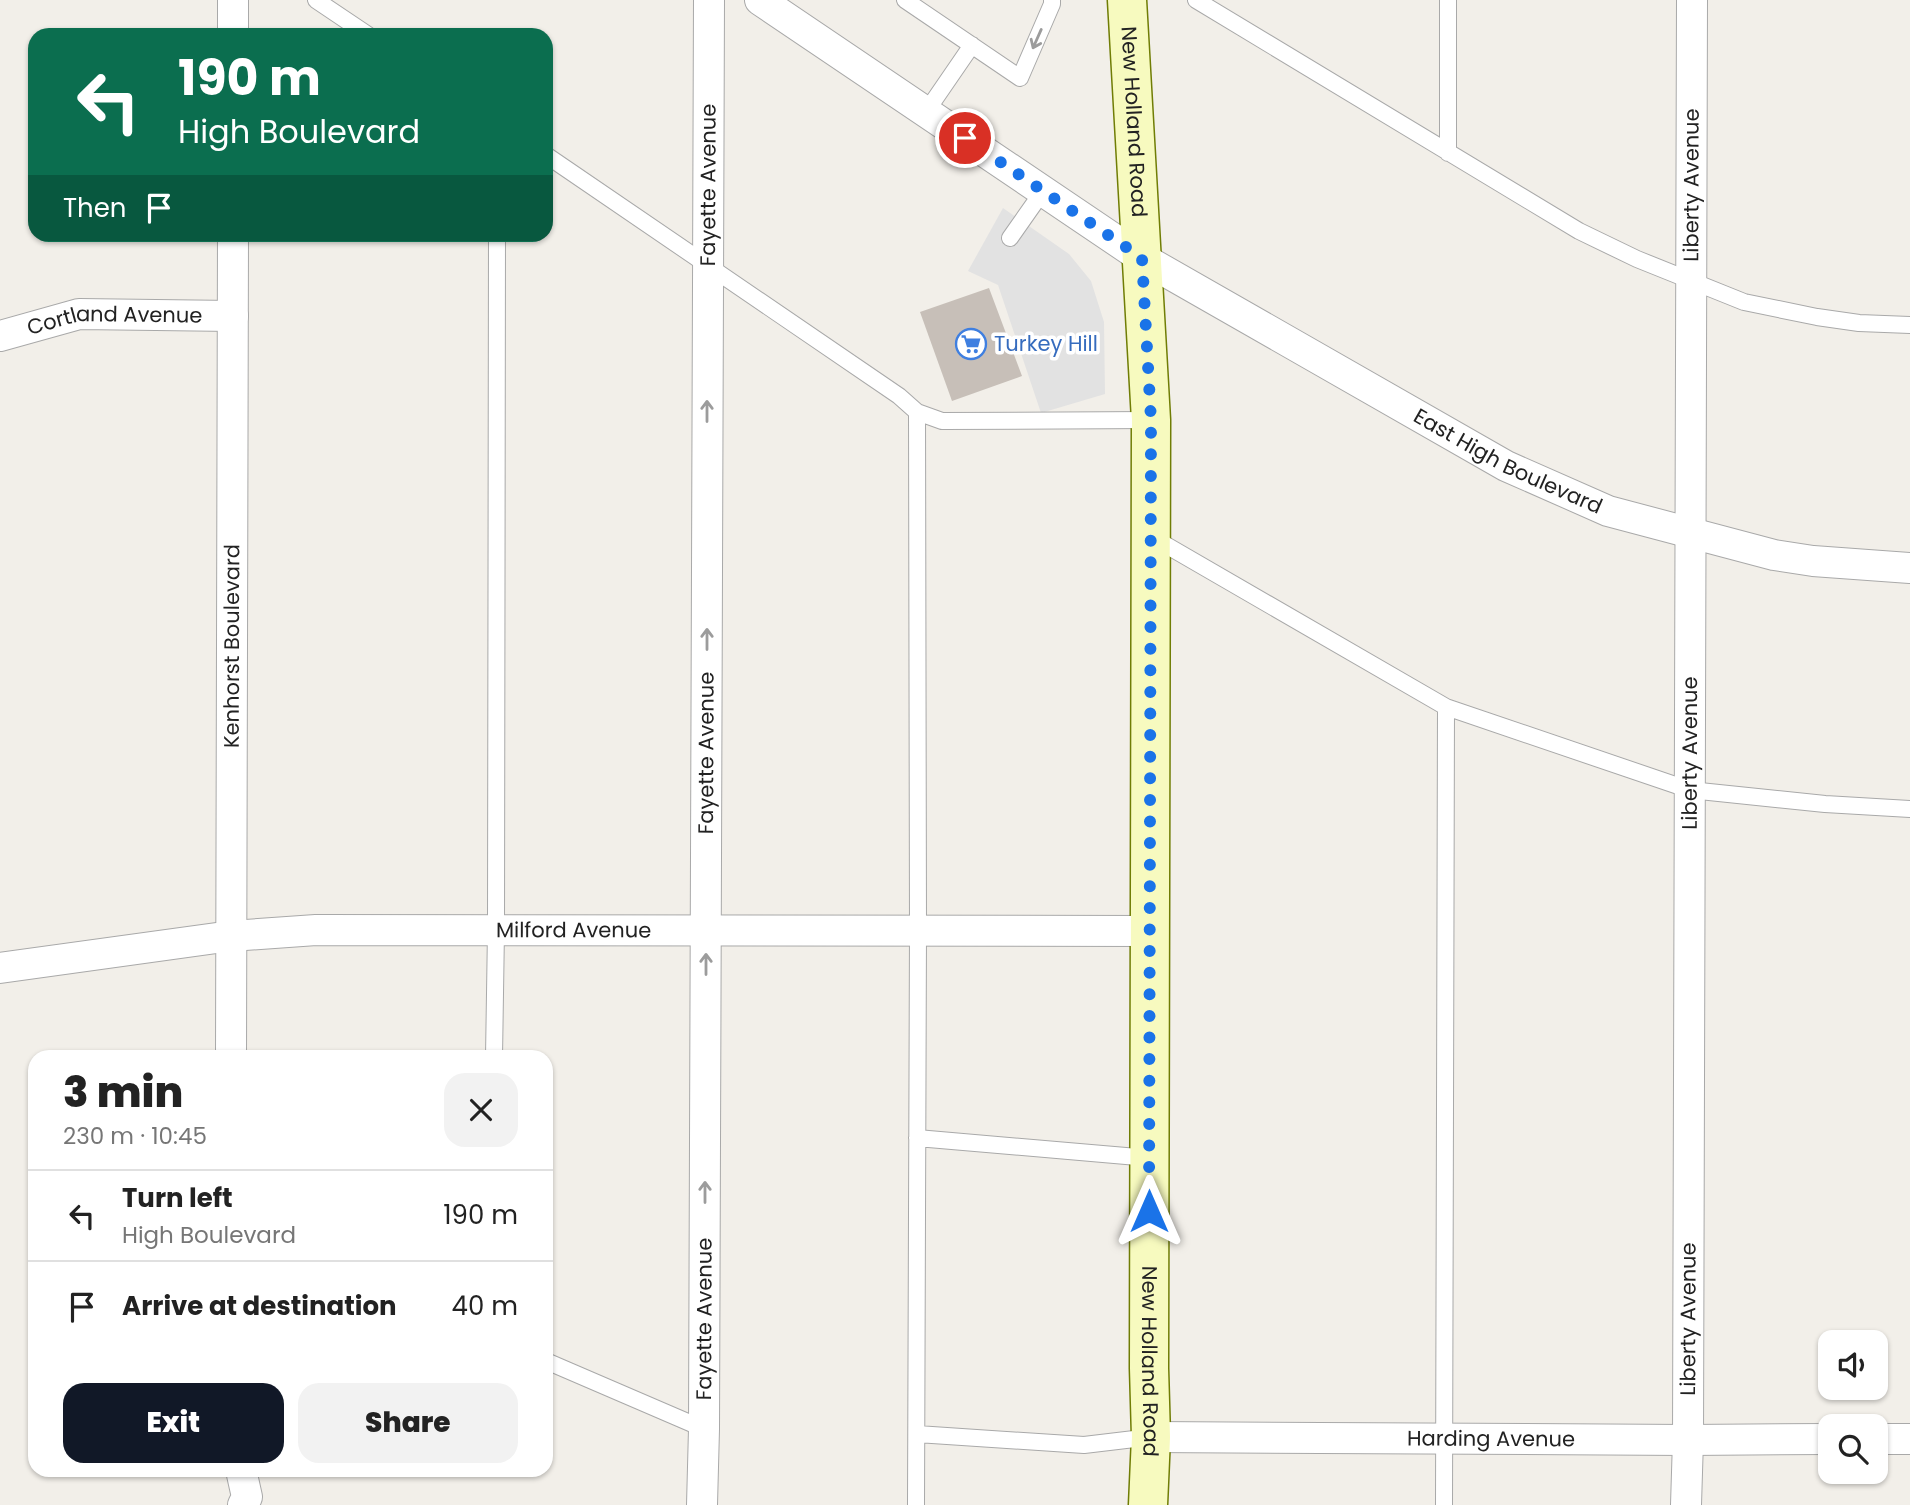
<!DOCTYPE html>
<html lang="en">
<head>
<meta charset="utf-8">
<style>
	:root { --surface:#fff; --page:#f2f2f2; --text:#222; --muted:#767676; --line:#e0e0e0; --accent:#111827 }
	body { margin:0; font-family:Poppins,sans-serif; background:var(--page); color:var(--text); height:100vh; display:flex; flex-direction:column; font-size:26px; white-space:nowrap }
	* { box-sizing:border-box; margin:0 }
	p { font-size:23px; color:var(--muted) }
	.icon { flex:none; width:38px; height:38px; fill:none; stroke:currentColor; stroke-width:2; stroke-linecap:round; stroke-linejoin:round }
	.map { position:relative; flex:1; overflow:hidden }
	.panel { position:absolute; left:28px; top:1050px; width:525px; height:427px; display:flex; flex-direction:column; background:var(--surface); border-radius:21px; box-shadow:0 2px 5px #0004 }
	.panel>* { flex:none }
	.top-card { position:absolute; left:28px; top:28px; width:525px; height:214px; border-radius:21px; box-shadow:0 2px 5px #0004; background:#0b6e4f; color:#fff; overflow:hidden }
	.tools { position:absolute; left:1818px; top:1330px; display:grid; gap:14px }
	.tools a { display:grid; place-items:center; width:70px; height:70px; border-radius:14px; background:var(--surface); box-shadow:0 2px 5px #0004; font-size:35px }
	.pin { position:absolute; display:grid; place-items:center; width:60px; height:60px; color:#fff; margin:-30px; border:4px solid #fff; border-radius:50%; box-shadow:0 2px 7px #0007 }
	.me { position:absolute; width:77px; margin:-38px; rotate:0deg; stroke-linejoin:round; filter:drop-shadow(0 0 5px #0008) }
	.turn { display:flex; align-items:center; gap:24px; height:147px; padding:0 35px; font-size:32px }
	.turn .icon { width:91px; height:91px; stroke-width:2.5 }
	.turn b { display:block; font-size:49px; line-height:60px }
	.then { display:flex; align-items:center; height:66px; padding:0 35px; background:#0003; gap:14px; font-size:26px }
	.round { display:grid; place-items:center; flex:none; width:74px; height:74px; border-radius:21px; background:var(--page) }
	.overview { display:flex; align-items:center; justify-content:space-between; height:119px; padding:0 35px }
	h1 { font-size:42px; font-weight:800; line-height:52px }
	.button { display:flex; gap:14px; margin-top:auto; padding:14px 35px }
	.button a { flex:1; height:80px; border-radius:21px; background:var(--accent); color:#fff; font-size:28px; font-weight:800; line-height:80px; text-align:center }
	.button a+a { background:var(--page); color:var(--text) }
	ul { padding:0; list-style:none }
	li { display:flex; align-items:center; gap:21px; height:91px; padding:0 35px; border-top:2px solid var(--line) }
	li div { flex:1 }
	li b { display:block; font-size:26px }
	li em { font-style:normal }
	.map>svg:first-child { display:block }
</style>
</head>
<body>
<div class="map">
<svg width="1910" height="1505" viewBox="0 0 1910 1505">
	<rect width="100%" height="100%" fill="#f2efe9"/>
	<!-- parking -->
	<path fill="#e2e2e2" d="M 1003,208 L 1069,254 L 1091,281 L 1104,322 L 1105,394 L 1041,413 L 998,285 L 968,271 Z"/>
	<!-- building -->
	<path fill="#c7bfb8" d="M 989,288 L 1022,376 L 952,401 L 920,312 Z"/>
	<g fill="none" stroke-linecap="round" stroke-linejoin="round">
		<!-- lane casing -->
		<g stroke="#a9a9a9" stroke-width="18">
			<path id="lane" d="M 316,0 L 368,35
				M 905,0 L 1020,78 L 1052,4 L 1052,0
				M 1196,0 L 1579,231 L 1637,259 L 1744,302 L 1817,317 L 1859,323 L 1910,325
				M 926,112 L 972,45
				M 1448,153 L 1448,0
				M 546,155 L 899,396 L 917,412 L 918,931 L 916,1505
				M 1010,238 L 1043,191
				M 917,412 L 942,421 L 1151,420
				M 1152,537 L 1446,707 L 1690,790 L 1825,804 L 1910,809
				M 494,1057 L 496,930 L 497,234
				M 917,1138 L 1149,1158
				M 546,1361 L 704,1429
				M 917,1434 L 1084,1445 L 1151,1437
				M 1444,1505 L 1446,707"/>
		</g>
		<!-- street casing -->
		<g stroke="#a9a9a9" stroke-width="32">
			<g id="street">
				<path id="s1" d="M 760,0 L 1142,258 L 1506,466 L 1608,511 L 1774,555 L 1813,561 L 1910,568"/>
				<path d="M 233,35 L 233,0"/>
				<path id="s2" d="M 0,336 L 79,314 L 233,316"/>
				<path id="s3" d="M 0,968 L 231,936 L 316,930 L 1150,931"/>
				<path id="s4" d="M 231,1057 L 233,234"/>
				<path id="s5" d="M 1151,1437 L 1688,1440 L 1830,1439"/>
				<path d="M 1876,1439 L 1910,1439"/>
				<path d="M 241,1470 L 247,1497 L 243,1505"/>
				<path id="s6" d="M 702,1505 L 704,1429 L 709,0"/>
				<path id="s7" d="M 1686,1505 L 1688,1440 L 1692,0"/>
			</g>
		</g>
		<!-- secondary casing -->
		<g stroke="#707d05" stroke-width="41">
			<g id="secondary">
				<path id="s8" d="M 1127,0 L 1151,420 L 1149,1368 L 1151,1437 L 1148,1505"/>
			</g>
		</g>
		<!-- lane -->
		<use href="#lane" stroke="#fff" stroke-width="16"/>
		<!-- street -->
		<use href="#street" stroke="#fff" stroke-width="30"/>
		<!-- secondary -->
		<use href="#secondary" stroke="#f7fabf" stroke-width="38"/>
	</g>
	<!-- one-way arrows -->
	<defs><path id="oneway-shaft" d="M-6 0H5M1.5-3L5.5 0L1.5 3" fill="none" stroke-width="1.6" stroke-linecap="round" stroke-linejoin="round" transform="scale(1.75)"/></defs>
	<g stroke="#9c9c9c">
		<use href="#oneway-shaft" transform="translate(1037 39) rotate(114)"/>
		<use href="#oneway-shaft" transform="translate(707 411) rotate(-90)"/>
		<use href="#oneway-shaft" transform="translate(707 639) rotate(-90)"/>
		<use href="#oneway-shaft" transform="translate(706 964) rotate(-90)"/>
		<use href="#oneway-shaft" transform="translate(705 1192) rotate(-90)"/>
	</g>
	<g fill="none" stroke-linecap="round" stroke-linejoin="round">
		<!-- route -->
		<path stroke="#1a73e8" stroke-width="12" stroke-dasharray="0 21.6" d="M 965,138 L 1142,258 L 1151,420 L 1149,1211"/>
	</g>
	<!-- icons -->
	<defs>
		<g id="supermarket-ring" transform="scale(1.575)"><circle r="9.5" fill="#fff" stroke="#3f7fe0" stroke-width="1.5"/><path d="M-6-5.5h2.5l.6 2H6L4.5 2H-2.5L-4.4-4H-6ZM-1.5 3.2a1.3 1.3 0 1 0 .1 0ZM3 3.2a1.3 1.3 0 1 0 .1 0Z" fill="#3f7fe0"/></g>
	</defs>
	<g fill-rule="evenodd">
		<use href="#supermarket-ring" x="971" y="344"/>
	</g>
	<g text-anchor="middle" stroke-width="7" stroke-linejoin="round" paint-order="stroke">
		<!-- street labels -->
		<g font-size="21" fill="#222" stroke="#fff">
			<text dy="7" stroke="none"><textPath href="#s8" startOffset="122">New Holland Road</textPath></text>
			<text dy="7" stroke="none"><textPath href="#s6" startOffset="1320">Fayette Avenue</textPath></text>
			<text dy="7" stroke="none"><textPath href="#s7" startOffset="1320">Liberty Avenue</textPath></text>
			<text dy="7" stroke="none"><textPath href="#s2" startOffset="117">Cortland Avenue</textPath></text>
			<text dy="7" stroke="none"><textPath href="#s1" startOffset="880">East High Boulevard</textPath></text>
			<text dy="7" stroke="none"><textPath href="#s4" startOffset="411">Kenhorst Boulevard</textPath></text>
			<text dy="7" stroke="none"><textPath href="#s6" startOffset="752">Fayette Avenue</textPath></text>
			<text dy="7" stroke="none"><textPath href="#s7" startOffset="752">Liberty Avenue</textPath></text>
			<text dy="7" stroke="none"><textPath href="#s3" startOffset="576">Milford Avenue</textPath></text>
			<text dy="7" stroke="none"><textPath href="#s6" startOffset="186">Fayette Avenue</textPath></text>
			<text dy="7" stroke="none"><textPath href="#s7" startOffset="186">Liberty Avenue</textPath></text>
			<text dy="7" stroke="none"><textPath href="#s8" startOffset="1362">New Holland Road</textPath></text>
			<text dy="7" stroke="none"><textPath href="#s5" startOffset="340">Harding Avenue</textPath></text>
		</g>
		<!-- shop labels -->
		<g font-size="21" fill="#366cbe" stroke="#fff" text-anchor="start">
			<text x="994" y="351">Turkey Hill</text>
		</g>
	</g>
</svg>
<div class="tools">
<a><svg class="icon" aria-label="sound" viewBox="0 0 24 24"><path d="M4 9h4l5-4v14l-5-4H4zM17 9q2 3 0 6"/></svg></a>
<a><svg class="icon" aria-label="search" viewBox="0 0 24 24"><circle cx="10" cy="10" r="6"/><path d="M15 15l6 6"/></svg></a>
</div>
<div class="pin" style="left:965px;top:138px;background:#d93025"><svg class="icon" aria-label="arrive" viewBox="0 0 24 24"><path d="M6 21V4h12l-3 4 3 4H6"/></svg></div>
<svg class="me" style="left:1149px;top:1211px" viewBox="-20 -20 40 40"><path d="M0-17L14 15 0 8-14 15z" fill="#1a73e8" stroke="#fff" stroke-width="4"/></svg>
<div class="top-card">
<div class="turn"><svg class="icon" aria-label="left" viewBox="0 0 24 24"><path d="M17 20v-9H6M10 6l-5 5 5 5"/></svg><div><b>190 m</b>High Boulevard</div></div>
<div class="then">Then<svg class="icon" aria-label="arrive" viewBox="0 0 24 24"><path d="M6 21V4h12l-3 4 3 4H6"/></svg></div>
</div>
<section class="panel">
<div class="overview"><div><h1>3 min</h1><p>230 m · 10:45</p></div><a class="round"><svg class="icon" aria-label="close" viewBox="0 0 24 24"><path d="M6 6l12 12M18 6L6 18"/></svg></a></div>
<ul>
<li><svg class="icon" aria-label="left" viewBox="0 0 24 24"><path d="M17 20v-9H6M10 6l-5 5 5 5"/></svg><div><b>Turn left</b><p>High Boulevard</p></div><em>190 m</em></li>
<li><svg class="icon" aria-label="arrive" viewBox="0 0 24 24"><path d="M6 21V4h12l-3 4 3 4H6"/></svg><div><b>Arrive at destination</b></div><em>40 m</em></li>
</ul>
<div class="button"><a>Exit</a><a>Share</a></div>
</section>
</div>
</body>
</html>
